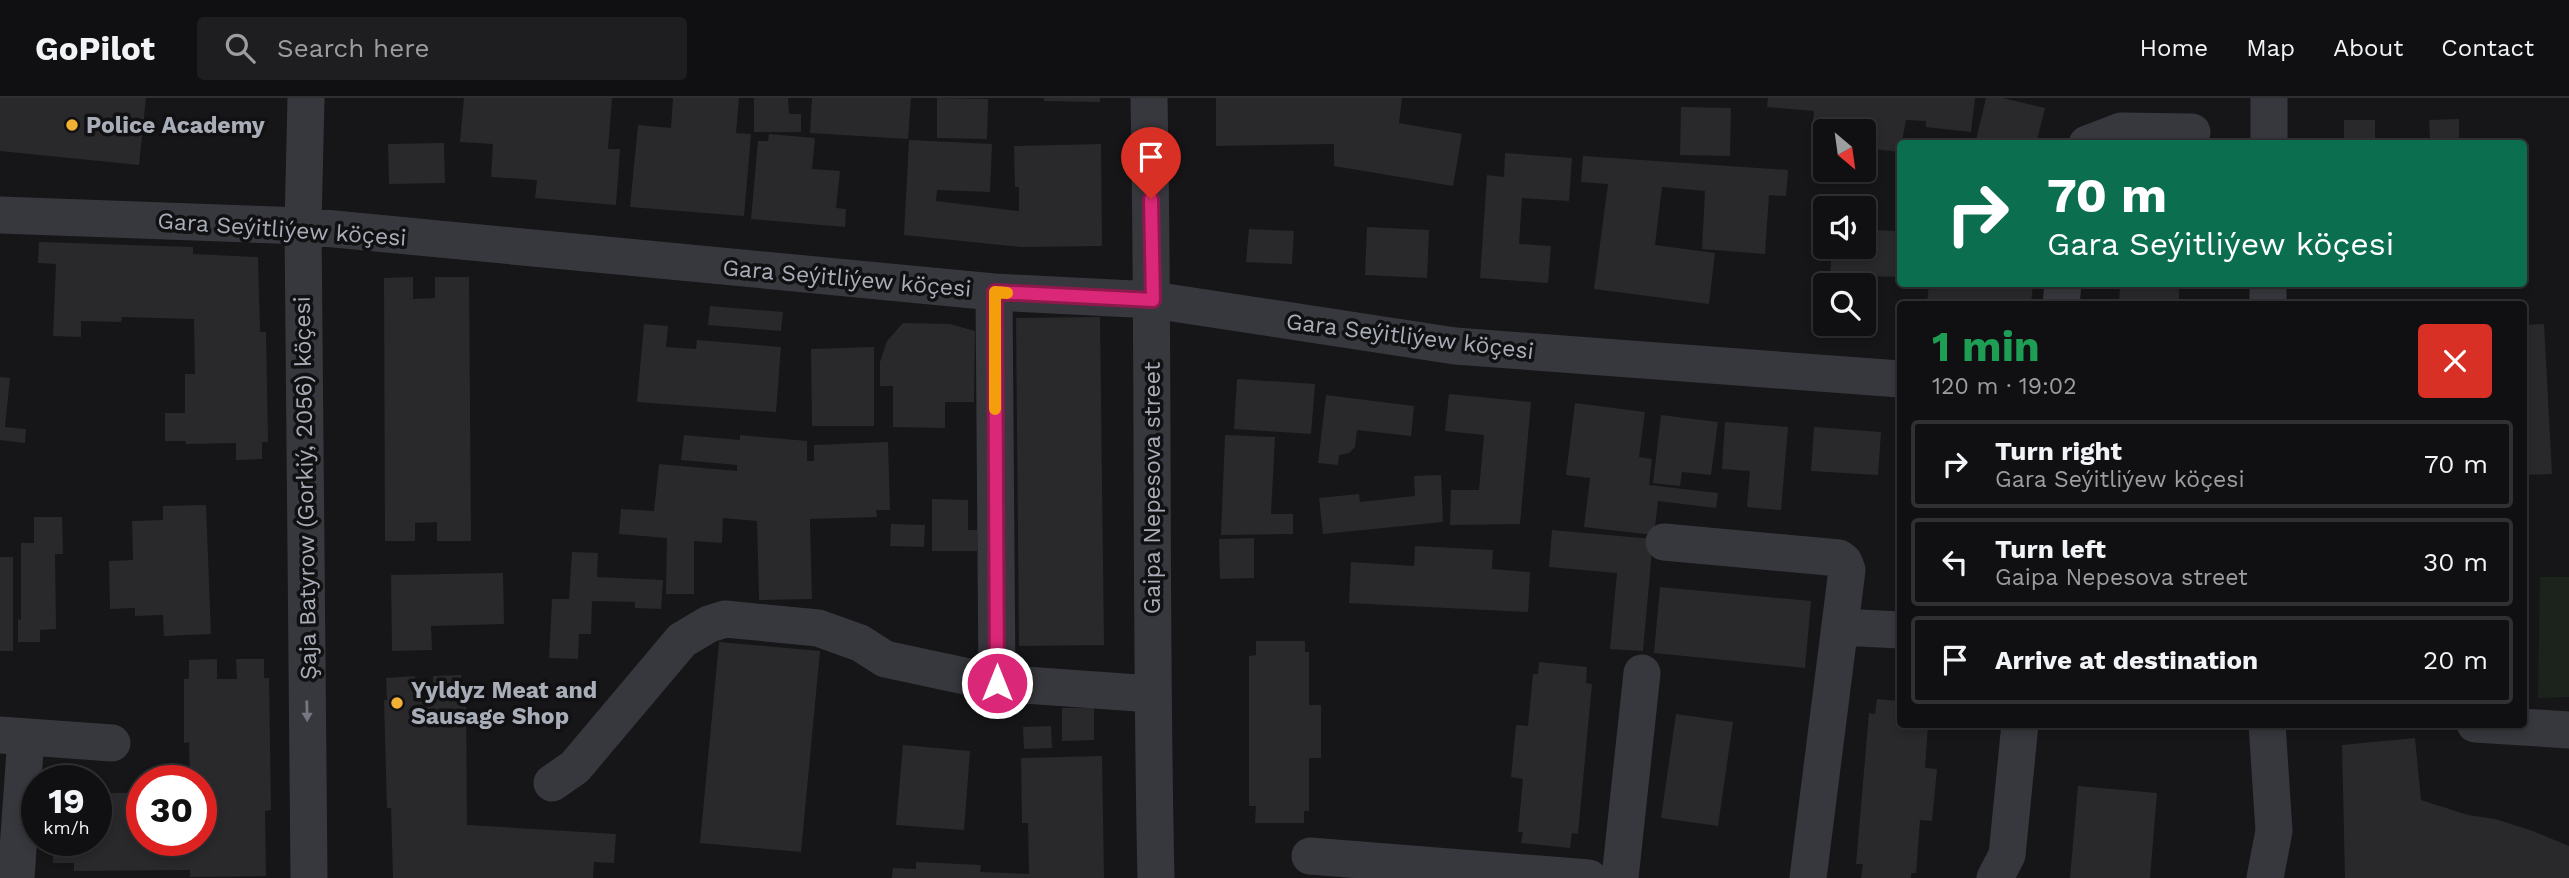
<!DOCTYPE html>
<html lang="en">
<head>
<meta charset="utf-8">
<style>
	:root { --surface:#101012; --page:#1e1e20; --text:#f1f3f6; --muted:#9c9d9f; --line:#303032 }
	body { margin:0; font-family:"Work Sans",sans-serif; background:var(--page); color:var(--text); height:100vh; display:flex; flex-direction:column; font-size:26px; white-space:nowrap }
	* { box-sizing:border-box; margin:0 }
	p { font-size:23px; color:var(--muted) }
	.icon { flex:none; width:38px; height:38px; fill:none; stroke:currentColor; stroke-width:2; stroke-linecap:round; stroke-linejoin:round }
	.map { position:relative; flex:1; overflow:hidden }
	.panel { position:absolute; left:1897px; top:203px; width:630px; height:427px; display:flex; flex-direction:column; background:var(--surface); border-radius:7px; box-shadow:0 4px 10px #0003,0 0 0 2px var(--line) }
	.panel>* { flex:none }
	.banner { position:absolute; left:1897px; top:42px; width:630px; height:147px; border-radius:7px; box-shadow:0 4px 10px #0003,0 0 0 2px var(--line); background:#0b6e4f; color:#fff; overflow:hidden }
	.needle { width:46px; rotate:151deg }
	.tools { position:absolute; left:1813px; top:21px; display:grid; gap:14px }
	.tools a { display:grid; place-items:center; width:63px; height:63px; border-radius:7px; background:var(--surface); box-shadow:0 4px 10px #0003,0 0 0 2px var(--line); font-size:35px }
	.speed { position:absolute; left:21px; top:667px; display:flex; gap:14px; font-size:35px; font-weight:700; text-align:center }
	.speed>* { display:grid; place-content:center; width:91px; height:91px; border-radius:50%; background:var(--surface); box-shadow:0 4px 10px #0003,0 0 0 2px var(--line); line-height:1 }
	.speed small { font-size:18px; font-weight:400 }
	.speed .limit { border:10px solid #d22; background:#fff; color:#111 }
	.pin { position:absolute; display:grid; place-items:center; width:60px; height:60px; color:#fff; margin:-72px -30px; border-radius:50% 50% 50% 0; rotate:-45deg; box-shadow:0 0 7px #0007 }
	.pin .icon { rotate:45deg }
	.me { position:absolute; width:77px; margin:-38px; rotate:0deg; stroke-linejoin:round; filter:drop-shadow(0 0 5px #0008) }
	.turn { display:flex; align-items:center; gap:24px; height:147px; padding:0 35px; font-size:32px }
	.turn .icon { width:91px; height:91px; stroke-width:2.5 }
	.turn b { display:block; font-size:49px; line-height:60px }
	.round { display:grid; place-items:center; flex:none; width:74px; height:74px; border-radius:7px; background:var(--page) }
	.headline { display:flex; align-items:center; justify-content:space-between; height:119px; padding:0 35px }
	h1 { font-size:42px; font-weight:700; line-height:52px; color:#1e9e55 }
	ul { padding:0; list-style:none }
	li { display:flex; align-items:center; gap:21px; height:88px; margin:0 14px 10px; padding:0 21px; border:4px solid var(--line); border-radius:7px }
	li div { flex:1 }
	li b { display:block; font-size:26px }
	li em { font-style:normal }
	header { display:flex; align-items:center; gap:42px; box-sizing:border-box; height:98px; padding:0 35px; background:var(--surface); border-bottom:2px solid var(--line) }
	header strong { font-size:33px }
	nav { display:flex; gap:38px; margin-inline-start:auto; font-size:24px }
	.search { width:490px; height:63px; background:var(--page); display:flex; align-items:center; gap:18px; box-sizing:border-box; padding:0 24px; border-radius:7px; color:var(--muted); font-size:26px }
	.map>svg:first-child { display:block }
</style>
</head>
<body>
<header>
<strong>GoPilot</strong>
<div class="search"><svg class="icon" aria-label="search" viewBox="0 0 24 24"><circle cx="10" cy="10" r="6"/><path d="M15 15l6 6"/></svg>Search here</div>
<nav><a>Home</a><a>Map</a><a>About</a><a>Contact</a></nav>
</header>
<div class="map">
<svg width="2569" height="780" viewBox="0 0 2569 780">
	<rect width="100%" height="100%" fill="#161618"/>
	<!-- green -->
	<path fill="#1c231d" d="M 2540,479 L 2569,479 L 2569,599 L 2538,600 Z"/>
	<!-- building -->
	<path fill="#29292c" d="M 0,0 L 146,0 L 139,67 L 0,53 Z
		M 464,0 L 612,0 L 608,51 L 620,51 L 616,107 L 535,100 L 537,82 L 491,79 L 493,46 L 460,44 Z
		M 673,0 L 739,0 L 736,35 L 751,36 L 744,118 L 630,109 L 638,27 L 671,30 Z
		M 754,0 L 788,0 L 789,16 L 801,16 L 801,34 L 754,34 Z
		M 812,0 L 911,0 L 908,41 L 810,35 Z
		M 937,0 L 988,1 L 987,41 L 937,40 Z
		M 1044,0 L 1100,0 L 1100,4 L 1044,3 Z
		M 1216,0 L 1402,0 L 1399,25 L 1462,36 L 1453,88 L 1334,68 L 1334,46 L 1216,48 Z
		M 1768,0 L 1975,0 L 1971,34 L 1926,29 L 1926,23 L 1906,22 L 1900,54 L 1864,50 L 1864,33 L 1825,33 L 1825,47 L 1811,46 L 1814,13 L 1767,9 Z
		M 1986,0 L 2003,0 L 2045,10 L 2036,46 L 1975,46 Z
		M 1681,9 L 1731,10 L 1730,58 L 1680,57 Z
		M 2459,21 L 2459,46 L 2344,46 L 2344,22 L 2375,22 L 2375,41 L 2430,40 L 2429,22 Z
		M 769,36 L 815,40 L 812,71 L 840,73 L 836,110 L 846,111 L 845,129 L 751,121 L 758,43 L 768,43 Z
		M 909,42 L 992,46 L 990,94 L 937,92 L 936,103 L 1019,113 L 1019,89 L 1015,89 L 1014,48 L 1101,46 L 1102,148 L 1020,149 L 904,137 Z
		M 444,45 L 445,85 L 389,86 L 388,46 Z
		M 1505,55 L 1572,60 L 1569,103 L 1522,100 L 1519,146 L 1551,148 L 1548,185 L 1480,180 L 1487,77 L 1504,79 Z
		M 1583,58 L 1788,72 L 1786,98 L 1769,97 L 1765,156 L 1702,151 L 1705,93 L 1662,89 L 1655,147 L 1715,155 L 1709,206 L 1594,191 L 1608,86 L 1581,84 Z
		M 1367,129 L 1429,132 L 1427,180 L 1365,177 Z
		M 1249,131 L 1294,133 L 1292,166 L 1246,164 Z
		M 1864,132 L 1900,133 L 1899,179 L 1830,177 L 1832,149 L 1864,149 Z
		M 39,144 L 193,149 L 193,156 L 258,159 L 260,234 L 266,234 L 268,344 L 262,344 L 262,361 L 236,362 L 236,345 L 186,346 L 186,343 L 165,343 L 165,315 L 185,315 L 185,276 L 195,276 L 194,221 L 122,219 L 121,224 L 81,223 L 81,239 L 53,238 L 56,166 L 38,165 Z
		M 413,179 L 413,201 L 435,200 L 435,179 L 469,179 L 471,443 L 437,443 L 437,424 L 415,425 L 415,443 L 385,443 L 384,180 Z
		M 1929,186 L 2033,186 L 2031,206 L 1927,206 Z
		M 2120,186 L 2179,186 L 2179,206 L 2119,206 Z
		M 710,208 L 783,214 L 781,233 L 708,227 Z
		M 1100,219 L 1104,547 L 1019,548 L 1016,220 Z
		M 903,225 L 950,226 L 975,233 L 974,304 L 945,304 L 945,330 L 893,329 L 893,288 L 880,288 L 880,264 L 887,243 Z
		M 644,226 L 668,228 L 666,249 L 696,251 L 697,242 L 781,249 L 776,314 L 637,304 Z
		M 2544,226 L 2552,376 L 2524,377 L 2524,227 Z
		M 874,249 L 874,328 L 812,328 L 811,251 Z
		M 0,279 L 10,280 L 5,329 L 26,331 L 25,345 L 0,342 Z
		M 1237,281 L 1315,286 L 1311,336 L 1234,331 Z
		M 1449,296 L 1531,304 L 1520,426 L 1450,427 L 1451,392 L 1479,392 L 1484,337 L 1445,333 Z
		M 1326,297 L 1414,308 L 1411,338 L 1357,332 L 1355,349 L 1349,355 L 1339,357 L 1338,367 L 1318,365 Z
		M 1575,305 L 1645,314 L 1639,359 L 1652,361 L 1649,387 L 1718,395 L 1716,410 L 1658,403 L 1654,437 L 1584,429 L 1590,380 L 1566,377 Z
		M 1661,317 L 1718,324 L 1711,377 L 1682,374 L 1680,388 L 1653,385 Z
		M 1725,324 L 1788,329 L 1781,412 L 1747,409 L 1750,373 L 1722,371 Z
		M 1814,329 L 1881,334 L 1878,377 L 1811,373 Z
		M 684,337 L 740,342 L 740,337 L 807,343 L 807,363 L 814,363 L 814,347 L 888,344 L 890,412 L 876,412 L 877,419 L 810,421 L 812,501 L 759,502 L 757,423 L 723,420 L 722,445 L 694,443 L 694,496 L 666,496 L 667,440 L 619,436 L 621,411 L 654,413 L 659,366 L 737,373 L 737,367 L 681,362 Z
		M 1225,337 L 1275,339 L 1271,416 L 1293,416 L 1293,436 L 1221,437 Z
		M 1441,377 L 1443,424 L 1323,436 L 1319,400 L 1359,396 L 1360,404 L 1415,398 L 1414,378 Z
		M 932,401 L 968,402 L 968,432 L 977,432 L 977,453 L 932,453 Z
		M 206,407 L 211,536 L 164,538 L 163,517 L 135,518 L 135,510 L 110,511 L 109,463 L 133,462 L 132,423 L 163,422 L 163,408 Z
		M 34,419 L 62,419 L 63,456 L 55,456 L 56,531 L 40,532 L 40,544 L 18,544 L 18,521 L 21,522 L 21,445 L 34,445 Z
		M 891,426 L 925,427 L 924,449 L 890,448 Z
		M 1552,432 L 1653,441 L 1643,553 L 1610,551 L 1617,475 L 1549,469 Z
		M 1254,440 L 1254,480 L 1220,481 L 1219,441 Z
		M 1415,448 L 1493,452 L 1492,471 L 1530,474 L 1528,514 L 1349,505 L 1351,464 L 1414,468 Z
		M 572,454 L 598,455 L 597,479 L 663,482 L 661,511 L 635,510 L 635,504 L 592,503 L 591,536 L 579,536 L 578,561 L 549,560 L 552,501 L 569,501 Z
		M 0,459 L 13,459 L 13,553 L 0,553 Z
		M 503,475 L 504,526 L 431,528 L 432,552 L 392,553 L 391,477 Z
		M 1660,489 L 1811,503 L 1805,570 L 1654,555 Z
		M 1256,543 L 1305,543 L 1305,554 L 1309,554 L 1309,607 L 1321,607 L 1321,660 L 1309,660 L 1309,713 L 1304,713 L 1304,725 L 1255,725 L 1256,708 L 1249,708 L 1249,558 L 1256,557 Z
		M 719,544 L 820,553 L 801,754 L 700,745 Z
		M 217,561 L 217,581 L 237,581 L 236,561 L 264,561 L 264,580 L 269,580 L 271,712 L 265,713 L 266,778 L 190,779 L 190,772 L 74,773 L 74,765 L 53,765 L 53,742 L 96,742 L 96,695 L 136,695 L 136,704 L 142,704 L 142,742 L 201,742 L 201,682 L 190,682 L 189,644 L 184,645 L 184,581 L 189,581 L 189,562 Z
		M 1539,564 L 1587,569 L 1586,585 L 1592,586 L 1578,736 L 1572,735 L 1570,750 L 1521,745 L 1523,734 L 1518,734 L 1523,681 L 1511,679 L 1516,627 L 1528,628 L 1533,576 L 1538,576 Z
		M 461,577 L 462,599 L 466,598 L 467,727 L 616,736 L 614,765 L 594,764 L 593,780 L 393,780 L 391,710 L 387,710 L 384,602 L 387,602 L 386,580 L 415,578 L 416,600 L 434,600 L 433,578 Z
		M 1877,601 L 1900,603 L 1900,626 L 1928,626 L 1925,670 L 1937,671 L 1932,723 L 1920,722 L 1916,775 L 1911,775 L 1911,780 L 1861,780 L 1863,766 L 1856,766 L 1869,615 L 1875,616 Z
		M 1062,610 L 1094,610 L 1094,642 L 1062,643 Z
		M 1676,616 L 1733,624 L 1718,728 L 1661,720 Z
		M 1051,628 L 1052,650 L 1024,651 L 1023,629 Z
		M 2415,640 L 2421,702 L 2468,717 L 2495,721 L 2530,732 L 2569,748 L 2569,780 L 2345,780 L 2342,647 Z
		M 903,647 L 970,653 L 964,732 L 896,727 Z
		M 1102,658 L 1104,780 L 892,780 L 893,770 L 916,771 L 916,764 L 981,767 L 980,774 L 1029,776 L 1028,725 L 1022,725 L 1021,660 Z
		M 2078,688 L 2157,695 L 2150,780 L 2070,780 Z"/>
	<g fill="none" stroke-linecap="round" stroke-linejoin="round">
		<!-- minor -->
		<path stroke="#37383d" stroke-width="37" d="M 306,0 L 303,128 L 309,780
			M 1149,0 C 1154,260 1150,520 1156,780
			M 2269,0 L 2269,46
			M 2087,46 L 2121,33 L 2192,34
			M 0,117 L 303,128 L 994,194 L 1153,202 L 1455,248 L 1900,281
			M 994,194 L 997,585
			M 2061,206 L 2063,186
			M 2268,206 L 2268,186
			M 1664,444 L 1839,460 L 1844,464 L 1847,472 L 1808,780
			M 1840,529 L 1900,532
			M 2475,626 L 2569,632
			M 0,637 L 112,645
			M 552,685 L 575,669 L 682,542 L 709,526 L 725,521 L 818,530 L 860,545 L 885,561 L 997,585 L 1152,596
			M 1310,758 L 1589,780
			M 16,780 L 26,639
			M 1620,780 L 1642,575
			M 1995,780 L 2007,757 L 2020,626
			M 2265,780 L 2274,733 L 2267,626"/>
	</g>
	<!-- one-way arrows -->
	<defs><path id="oneway-solid" d="M-6-.8H1V-3.2L6.5 0L1 3.2V.8H-6Z" transform="scale(1.75)"/></defs>
	<use fill="#757881" href="#oneway-solid" transform="translate(307 613) rotate(89)"/>
	<g fill="none" stroke-linecap="round" stroke-linejoin="round">
		<!-- route casing -->
		<g stroke="#8e194d" stroke-width="18">
			<path id="route" d="M 997,585 L 995,194 L 1153,202 L 1151,101"/>
		</g>
		<!-- route -->
		<use href="#route" stroke="#db2777" stroke-width="12"/>
		<!-- slow -->
		<path stroke="#f59e0b" stroke-width="12" d="M 995,311 L 995,194 L 1007,195"/>
	</g>
	<!-- markers -->
	<g fill="#f2b134" stroke="#111113" stroke-width="2.5">
		<circle cx="72" cy="27" r="7"/>
		<circle cx="397" cy="605" r="7"/>
	</g>
	<g text-anchor="middle" stroke-width="7" stroke-linejoin="round" paint-order="stroke">
		<!-- poi labels -->
		<g font-size="23" font-weight="bold" fill="#a8adb8" stroke="#111113" text-anchor="start">
			<text x="86" y="35">Police Academy</text>
			<text x="411" y="600">Yyldyz Meat and<tspan x="411" dy="26">Sausage Shop</tspan></text>
		</g>
		<!-- street labels -->
		<g font-size="23" fill="#a8adb8" stroke="#111113">
			<text transform="translate(282 131) rotate(4)" y="8">Gara Seýitliýew köçesi</text>
			<text transform="translate(847 180) rotate(5)" y="8">Gara Seýitliýew köçesi</text>
			<text transform="translate(1410 238) rotate(7)" y="8">Gara Seýitliýew köçesi</text>
			<text transform="translate(305 390) rotate(-91)" y="8">Şaja Batyrow (Gorkiý, 2056) köçesi</text>
			<text transform="translate(1152 390) rotate(-90)" y="8">Gaipa Nepesova street</text>
		</g>
	</g>
</svg>
<div class="tools">
<a><svg class="needle" viewBox="-14 -14 28 28"><path d="M0-13l5 13h-10z" fill="#e53935"/><path d="M0 13l5-13h-10z" fill="#9c9d9f"/></svg></a>
<a><svg class="icon" aria-label="sound" viewBox="0 0 24 24"><path d="M4 9h4l5-4v14l-5-4H4zM17 9q2 3 0 6"/></svg></a>
<a><svg class="icon" aria-label="search" viewBox="0 0 24 24"><circle cx="10" cy="10" r="6"/><path d="M15 15l6 6"/></svg></a>
</div>
<div class="speed"><div>19<small>km/h</small></div><div class="limit">30</div></div>
<div class="pin" style="left:1151px;top:101px;background:#d93025"><svg class="icon" aria-label="arrive" viewBox="0 0 24 24"><path d="M6 21V4h12l-3 4 3 4H6"/></svg></div>
<svg class="me" style="left:997px;top:585px" viewBox="-20 -20 40 40"><circle r="17" fill="#db2777" stroke="#fff" stroke-width="3"/><path d="M0-11L8 9 0 5-8 9z" fill="#fff"/></svg>
<div class="banner">
<div class="turn"><svg class="icon" aria-label="right" viewBox="0 0 24 24"><path d="M7 20v-9h11M14 6l5 5-5 5"/></svg><div><b>70 m</b>Gara Seýitliýew köçesi</div></div>
</div>
<section class="panel">
<div class="headline"><div><h1>1 min</h1><p>120 m · 19:02</p></div><a class="round" style="background:#d93025;color:#fff"><svg class="icon" aria-label="close" viewBox="0 0 24 24"><path d="M6 6l12 12M18 6L6 18"/></svg></a></div>
<ul>
<li><svg class="icon" aria-label="right" viewBox="0 0 24 24"><path d="M7 20v-9h11M14 6l5 5-5 5"/></svg><div><b>Turn right</b><p>Gara Seýitliýew köçesi</p></div><em>70 m</em></li>
<li><svg class="icon" aria-label="left" viewBox="0 0 24 24"><path d="M17 20v-9H6M10 6l-5 5 5 5"/></svg><div><b>Turn left</b><p>Gaipa Nepesova street</p></div><em>30 m</em></li>
<li><svg class="icon" aria-label="arrive" viewBox="0 0 24 24"><path d="M6 21V4h12l-3 4 3 4H6"/></svg><div><b>Arrive at destination</b></div><em>20 m</em></li>
</ul>
</section>
</div>
</body>
</html>
